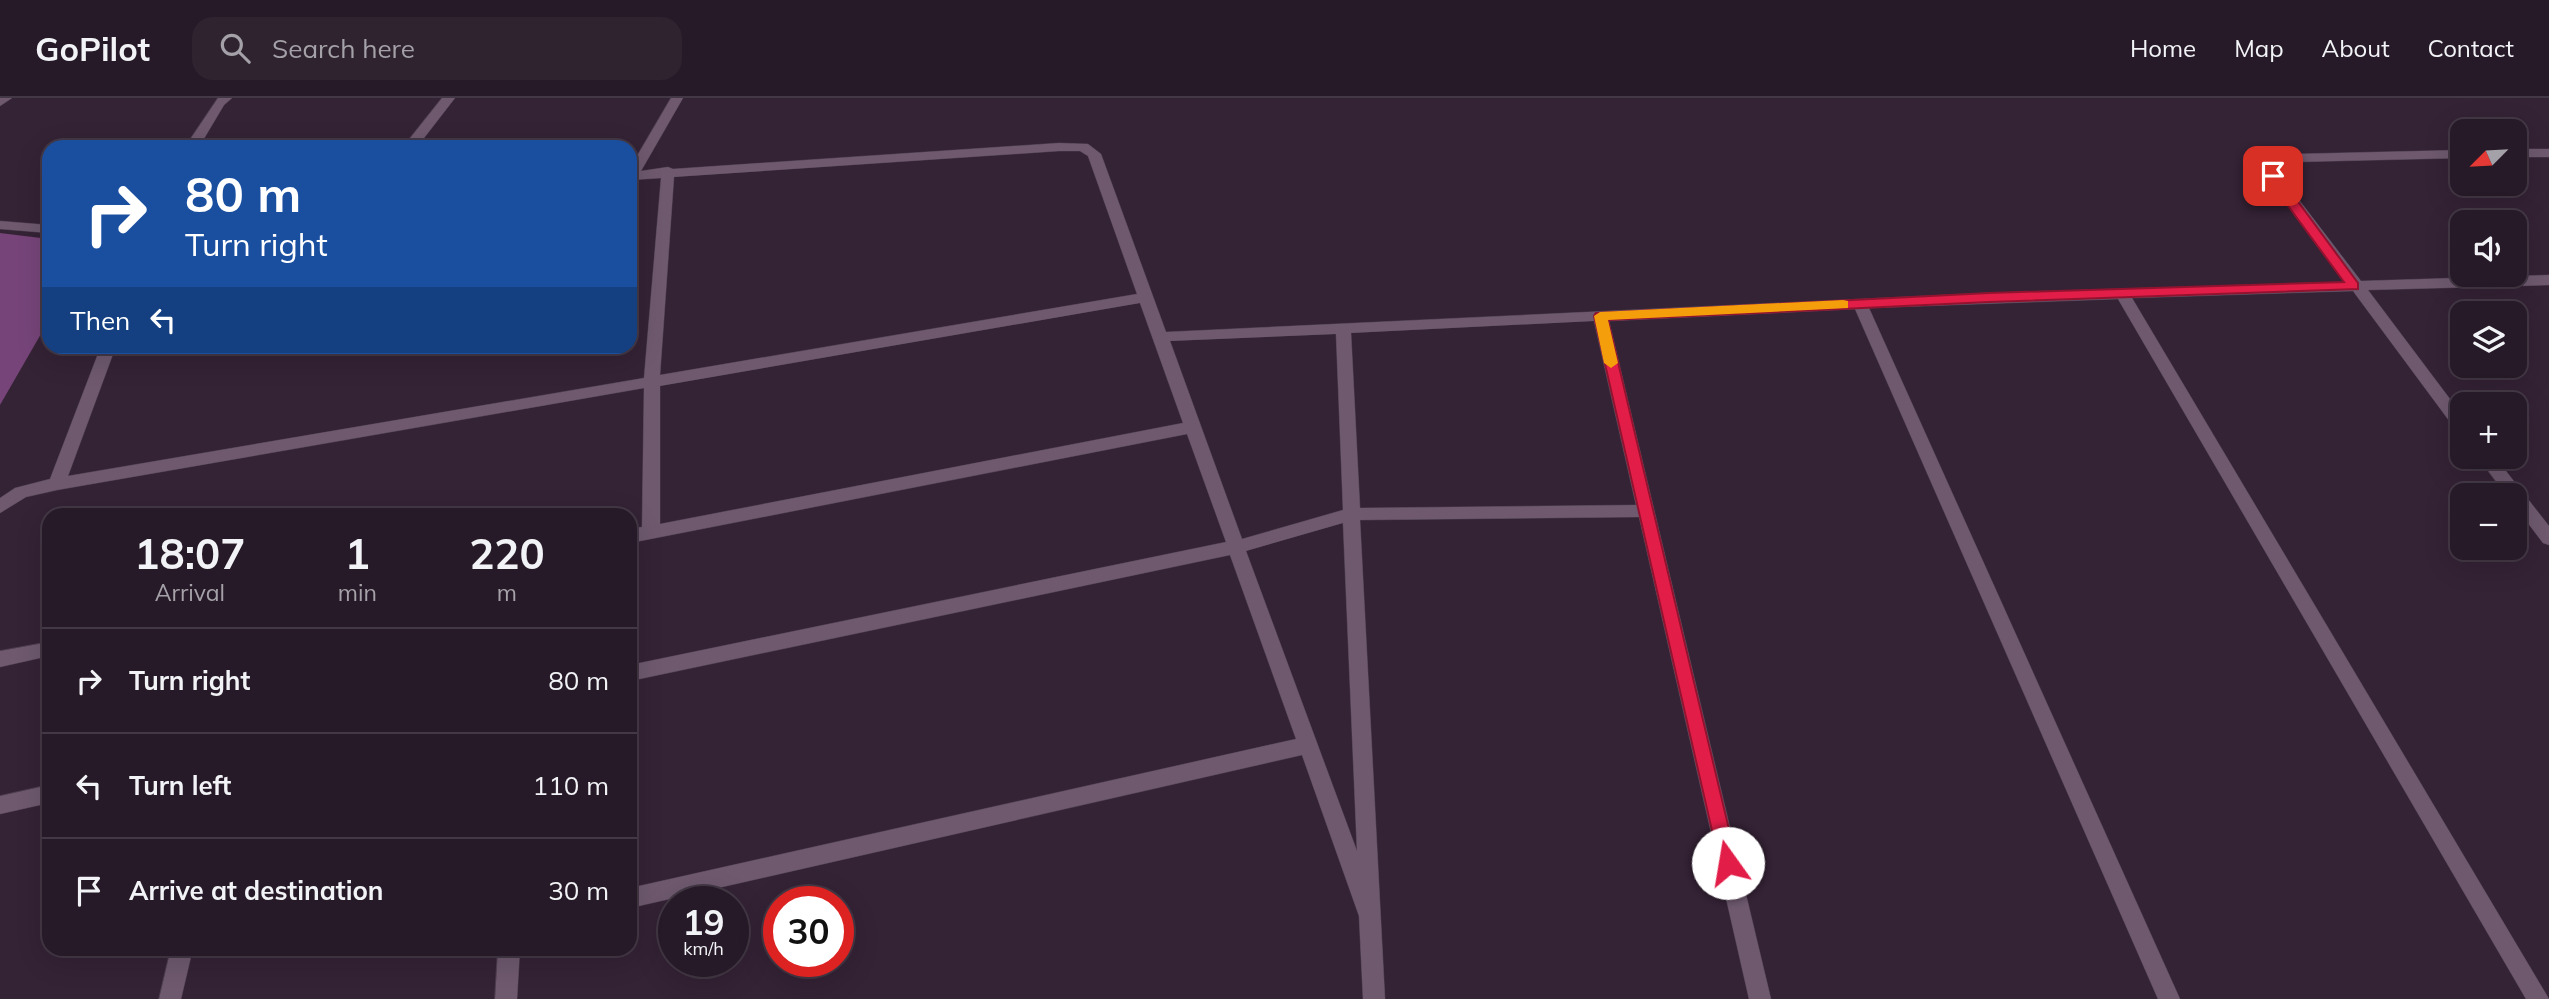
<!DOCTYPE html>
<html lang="en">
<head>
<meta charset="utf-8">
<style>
	:root { --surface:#271a28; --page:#2f2330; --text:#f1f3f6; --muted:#a4a1a8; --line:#433845 }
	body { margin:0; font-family:Mulish,sans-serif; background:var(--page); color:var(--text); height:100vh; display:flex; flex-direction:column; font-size:26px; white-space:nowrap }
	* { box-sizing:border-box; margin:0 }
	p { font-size:23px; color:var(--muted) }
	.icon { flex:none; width:38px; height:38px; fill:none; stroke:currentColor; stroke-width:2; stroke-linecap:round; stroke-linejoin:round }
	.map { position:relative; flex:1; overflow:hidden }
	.details { position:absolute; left:42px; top:410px; width:595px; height:448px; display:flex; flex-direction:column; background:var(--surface); border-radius:21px; box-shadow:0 7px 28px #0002,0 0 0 2px var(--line) }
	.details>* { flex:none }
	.guide { position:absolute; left:42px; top:42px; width:595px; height:214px; border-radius:21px; box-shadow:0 7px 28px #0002,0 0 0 2px var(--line); background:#1a4fa0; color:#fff; overflow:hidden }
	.needle { width:46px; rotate:246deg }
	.fabs { position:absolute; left:2450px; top:21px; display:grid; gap:14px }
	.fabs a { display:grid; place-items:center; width:77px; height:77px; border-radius:14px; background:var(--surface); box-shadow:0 7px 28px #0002,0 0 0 2px var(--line); font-size:35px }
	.speed { position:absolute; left:658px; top:788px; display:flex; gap:14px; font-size:35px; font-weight:700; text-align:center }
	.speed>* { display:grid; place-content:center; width:91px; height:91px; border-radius:50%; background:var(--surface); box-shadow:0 7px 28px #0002,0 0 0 2px var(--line); line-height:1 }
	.speed small { font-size:18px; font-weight:400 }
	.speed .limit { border:10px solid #d22; background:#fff; color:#111 }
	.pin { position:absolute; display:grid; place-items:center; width:60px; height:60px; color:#fff; margin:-30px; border-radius:14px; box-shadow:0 4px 10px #0006 }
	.me { position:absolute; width:77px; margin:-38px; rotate:347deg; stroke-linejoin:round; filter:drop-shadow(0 0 5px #0008) }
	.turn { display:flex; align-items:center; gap:24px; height:147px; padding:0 28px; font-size:32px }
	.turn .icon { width:91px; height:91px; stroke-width:2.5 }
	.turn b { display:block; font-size:49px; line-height:60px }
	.then { display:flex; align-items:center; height:66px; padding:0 28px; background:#0003; gap:14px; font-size:26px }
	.eta { display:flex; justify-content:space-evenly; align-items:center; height:119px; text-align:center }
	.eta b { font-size:42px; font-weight:700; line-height:49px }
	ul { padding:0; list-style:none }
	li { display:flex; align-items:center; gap:21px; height:105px; padding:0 28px; border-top:2px solid var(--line) }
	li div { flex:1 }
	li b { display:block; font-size:26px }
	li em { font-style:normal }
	header { display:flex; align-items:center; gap:42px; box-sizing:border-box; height:98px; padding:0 35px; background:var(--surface); border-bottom:2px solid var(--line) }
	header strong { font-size:33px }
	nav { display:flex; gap:38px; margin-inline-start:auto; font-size:24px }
	.search { width:490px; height:63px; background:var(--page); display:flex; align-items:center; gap:18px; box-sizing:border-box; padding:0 24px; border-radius:21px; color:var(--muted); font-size:26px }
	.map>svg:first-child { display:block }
</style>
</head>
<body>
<header>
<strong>GoPilot</strong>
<div class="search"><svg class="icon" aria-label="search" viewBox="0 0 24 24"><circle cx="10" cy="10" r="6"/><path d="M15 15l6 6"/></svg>Search here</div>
<nav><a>Home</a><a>Map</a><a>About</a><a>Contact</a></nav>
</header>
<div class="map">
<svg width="2549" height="901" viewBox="0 0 2549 901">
	<rect width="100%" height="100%" fill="#342235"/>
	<!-- building -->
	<path fill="#764479" d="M 0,135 L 49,141 L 49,222 L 0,307 Z"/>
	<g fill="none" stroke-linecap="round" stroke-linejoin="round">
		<!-- minor casing -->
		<g stroke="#4d3d4e" stroke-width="1">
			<path id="minor" d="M 0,0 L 12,0 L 0,8 Z
				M 218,0 L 232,0 L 224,7 L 199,49 L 185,49 Z
				M 442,0 L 455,0 L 417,49 L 403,49 Z
				M 671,0 L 683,0 L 641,73 L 668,69 L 673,71 L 1059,45 L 1088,46 L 1101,56 L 1166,234 L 1988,195 L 2346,184 L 2266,77 L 2272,61 L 2295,56 L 2462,52 L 2462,60 L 2295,64 L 2283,67 L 2280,77 L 2361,183 L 2549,177 L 2549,187 L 2368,192 L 2462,317 L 2462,334 L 2456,332 L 2353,193 L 2132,200 L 2549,901 L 2526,901 L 2118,201 L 1869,210 L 2180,901 L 2158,901 L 1855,211 L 1609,223 L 1771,901 L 1749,901 L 1639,419 L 1360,422 L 1385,901 L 1363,901 L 1359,818 L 1302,657 L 630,810 L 630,790 L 1296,641 L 1230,457 L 630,583 L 630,567 L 1226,444 L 1187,336 L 630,445 L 630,431 L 642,429 L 644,290 L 57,392 L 26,399 L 0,415 L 0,400 L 15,390 L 50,381 L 101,248 L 116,248 L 68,378 L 644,280 L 661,80 L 630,82 L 630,70 ZM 1059,53 L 1080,53 L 1088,58 L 1137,196 L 660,277 L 674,79 ZM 1140,205 L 1183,325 L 660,426 L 660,288 ZM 1594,223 L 1636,407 L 1360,410 L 1351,235 ZM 1336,236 L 1343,412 L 1242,441 L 1170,243 ZM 1343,425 L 1357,753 L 1246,453 Z
				M 2515,51 L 2549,51 L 2549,59 L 2515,59 Z
				M 0,123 L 49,127 L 49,135 L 0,131 Z
				M 2478,359 L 2495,359 L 2549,428 L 2549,447 L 2543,445 L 2515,408 L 2515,397 L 2506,397 Z
				M 49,544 L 49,558 L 0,569 L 0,553 Z
				M 49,687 L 49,705 L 0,716 L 0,698 Z
				M 171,850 L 193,850 L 181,901 L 159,901 Z
				M 498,850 L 520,850 L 517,901 L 495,901 Z"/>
		</g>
		<!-- minor -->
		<use href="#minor" fill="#6e596f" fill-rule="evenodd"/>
	</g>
	<!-- route -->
	<path fill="#e11d48" stroke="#92132f" stroke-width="2" d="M 2273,74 L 2277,75 L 2358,185 L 2358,191 L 1989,204 L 1608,222 L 1737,765 L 1734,772 L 1728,774 L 1721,772 L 1594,218 L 1596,215 L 1989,195 L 2344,184 L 2266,78 Z"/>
	<!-- slow -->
	<path fill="#f59e0b" d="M 1843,202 L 1848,203 L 1848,210 L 1608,222 L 1618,265 L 1611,270 L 1604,265 L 1594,218 L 1600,214 Z"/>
</svg>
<div class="fabs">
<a><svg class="needle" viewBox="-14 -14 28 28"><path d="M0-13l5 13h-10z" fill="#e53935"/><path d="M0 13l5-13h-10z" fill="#a4a1a8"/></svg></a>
<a><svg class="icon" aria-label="sound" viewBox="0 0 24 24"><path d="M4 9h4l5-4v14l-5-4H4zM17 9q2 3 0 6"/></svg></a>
<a><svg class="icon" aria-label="layers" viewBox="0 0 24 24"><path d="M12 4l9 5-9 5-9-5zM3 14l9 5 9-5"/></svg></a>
<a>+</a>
<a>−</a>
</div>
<div class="speed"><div>19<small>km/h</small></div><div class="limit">30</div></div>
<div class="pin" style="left:2273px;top:78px;background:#d93025"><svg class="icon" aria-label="arrive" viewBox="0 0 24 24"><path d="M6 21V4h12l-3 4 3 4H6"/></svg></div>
<svg class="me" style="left:1728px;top:765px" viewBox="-20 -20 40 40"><circle r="19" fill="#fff"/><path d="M0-13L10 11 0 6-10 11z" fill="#e11d48"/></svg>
<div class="guide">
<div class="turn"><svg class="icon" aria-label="right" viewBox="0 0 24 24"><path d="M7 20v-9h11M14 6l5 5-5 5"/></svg><div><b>80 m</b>Turn right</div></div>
<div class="then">Then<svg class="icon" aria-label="left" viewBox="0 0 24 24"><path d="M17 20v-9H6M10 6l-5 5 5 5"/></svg></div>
</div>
<section class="details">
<div class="eta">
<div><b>18:07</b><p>Arrival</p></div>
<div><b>1</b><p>min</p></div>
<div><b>220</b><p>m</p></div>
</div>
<ul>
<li><svg class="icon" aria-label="right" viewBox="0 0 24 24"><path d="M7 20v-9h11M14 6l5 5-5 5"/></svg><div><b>Turn right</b></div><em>80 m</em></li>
<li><svg class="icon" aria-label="left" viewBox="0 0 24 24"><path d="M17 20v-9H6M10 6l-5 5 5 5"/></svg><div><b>Turn left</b></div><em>110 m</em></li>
<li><svg class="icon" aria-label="arrive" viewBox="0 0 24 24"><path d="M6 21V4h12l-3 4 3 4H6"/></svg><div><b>Arrive at destination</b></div><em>30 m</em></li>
</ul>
</section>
</div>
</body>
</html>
